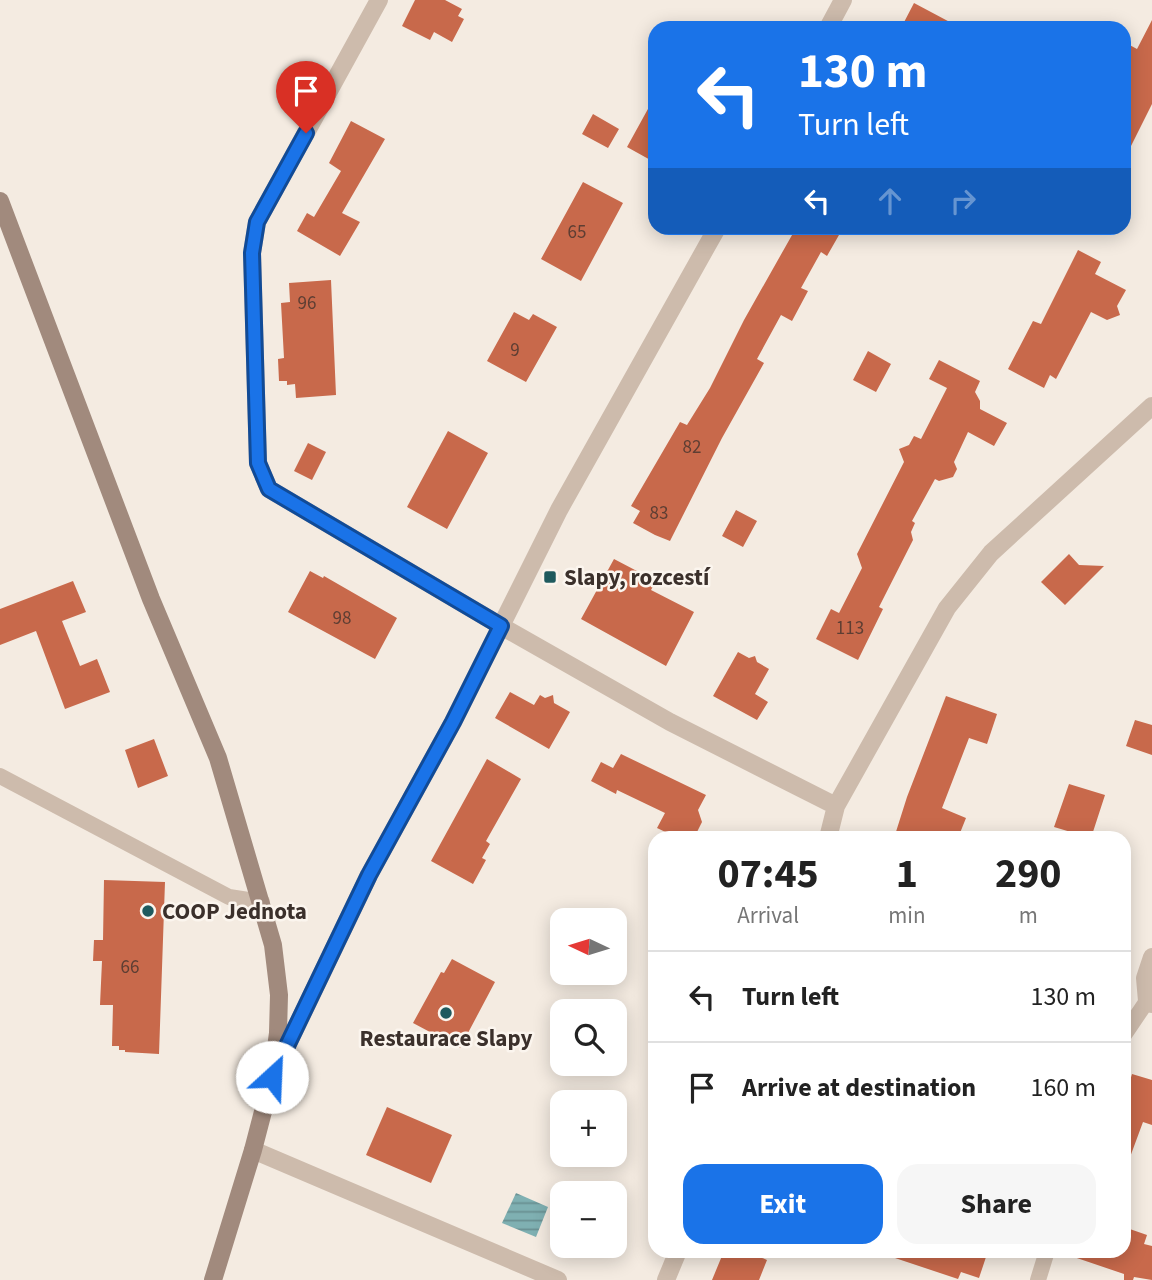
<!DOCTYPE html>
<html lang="en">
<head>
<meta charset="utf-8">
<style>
	:root { --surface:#fff; --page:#f6f6f6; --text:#222; --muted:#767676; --line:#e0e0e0; --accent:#1a73e8 }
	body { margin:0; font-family:"Source Sans 3",sans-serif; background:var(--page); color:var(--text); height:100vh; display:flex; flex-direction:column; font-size:26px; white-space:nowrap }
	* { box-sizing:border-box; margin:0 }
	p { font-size:23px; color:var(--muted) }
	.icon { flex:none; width:38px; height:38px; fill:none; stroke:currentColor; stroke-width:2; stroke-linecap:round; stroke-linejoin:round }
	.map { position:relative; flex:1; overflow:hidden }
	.panel { position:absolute; left:648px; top:831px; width:483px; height:427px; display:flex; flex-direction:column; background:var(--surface); border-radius:21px; box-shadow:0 4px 18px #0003 }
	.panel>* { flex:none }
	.top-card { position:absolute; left:648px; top:21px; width:483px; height:214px; border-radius:21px; box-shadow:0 4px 18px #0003; background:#1a73e8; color:#fff; overflow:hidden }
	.needle { width:46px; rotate:274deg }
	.buttons { position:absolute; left:550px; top:908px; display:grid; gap:14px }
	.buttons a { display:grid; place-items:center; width:77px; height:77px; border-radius:14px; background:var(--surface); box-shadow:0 4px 18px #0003; font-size:35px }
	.pin { position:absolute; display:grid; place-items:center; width:60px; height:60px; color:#fff; margin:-72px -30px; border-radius:50% 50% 50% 0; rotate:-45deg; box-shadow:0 0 7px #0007 }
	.pin .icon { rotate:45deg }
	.me { position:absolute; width:77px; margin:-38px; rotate:25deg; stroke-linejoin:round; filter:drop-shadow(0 0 5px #0008) }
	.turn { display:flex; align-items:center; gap:24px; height:147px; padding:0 35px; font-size:32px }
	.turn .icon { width:91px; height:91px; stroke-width:2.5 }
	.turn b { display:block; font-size:49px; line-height:60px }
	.lanes { display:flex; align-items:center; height:66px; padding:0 35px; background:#0003; justify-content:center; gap:35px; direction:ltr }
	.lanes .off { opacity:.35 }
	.eta { display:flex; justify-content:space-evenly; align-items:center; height:119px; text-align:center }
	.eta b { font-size:42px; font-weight:700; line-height:49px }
	.cta { display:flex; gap:14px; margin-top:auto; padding:14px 35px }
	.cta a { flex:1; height:80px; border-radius:21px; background:var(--accent); color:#fff; font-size:28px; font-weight:700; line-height:80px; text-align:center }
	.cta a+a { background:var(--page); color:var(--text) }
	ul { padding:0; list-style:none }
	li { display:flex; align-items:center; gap:21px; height:91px; padding:0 35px; border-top:2px solid var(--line) }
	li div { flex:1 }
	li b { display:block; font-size:26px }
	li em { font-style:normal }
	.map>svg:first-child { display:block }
</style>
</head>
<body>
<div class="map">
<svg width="1152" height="1280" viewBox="0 0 1152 1280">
	<defs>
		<pattern id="water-rules" width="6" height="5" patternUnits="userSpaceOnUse" patternTransform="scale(1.75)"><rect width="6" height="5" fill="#7fb0b2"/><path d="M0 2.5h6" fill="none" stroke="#699091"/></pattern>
	</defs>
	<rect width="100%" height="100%" fill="#f4ebe1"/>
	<!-- water -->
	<path fill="url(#water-rules)" d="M 516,1193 L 548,1207 L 536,1237 L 502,1223 Z"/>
	<!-- building -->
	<path fill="#c8694b" d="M 415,0 L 445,0 L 462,9 L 458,16 L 464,19 L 452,42 L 434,32 L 430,40 L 402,26 Z
		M 914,3 L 961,28 L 901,28 Z
		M 1152,20 L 1152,104 L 1124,160 L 1124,42 L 1137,49 Z
		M 654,98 L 654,162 L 627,147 Z
		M 593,114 L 619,129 L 608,148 L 582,134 Z
		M 351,121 L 385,139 L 342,213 L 360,222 L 340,256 L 297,231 L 307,213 L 314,217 L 341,171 L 329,163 Z
		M 583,182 L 623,203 L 581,281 L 541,259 Z
		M 796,228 L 843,228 L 827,256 L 821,252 L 801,288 L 808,291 L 792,321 L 781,315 L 757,359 L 764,363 L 722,438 L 670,541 L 655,535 L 633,523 L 640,511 L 631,506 L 680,422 L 687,425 L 710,388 L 744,320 Z
		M 1078,250 L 1101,262 L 1095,274 L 1126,290 L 1117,306 L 1120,315 L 1107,320 L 1091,312 L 1056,379 L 1050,375 L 1044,388 L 1008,369 L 1033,321 L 1041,324 Z
		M 331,280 L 336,395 L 296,398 L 295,384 L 287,385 L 287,381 L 279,381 L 278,359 L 284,358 L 281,303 L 290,302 L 289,283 Z
		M 514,312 L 529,320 L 533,314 L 557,327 L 526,382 L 487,361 Z
		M 868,351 L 891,364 L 876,392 L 853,380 Z
		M 939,360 L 980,381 L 975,392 L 980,401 L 980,409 L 1007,423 L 994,446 L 968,432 L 954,462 L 957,469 L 953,477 L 939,481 L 935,479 L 912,521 L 915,523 L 911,532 L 913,540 L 879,607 L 883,609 L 858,660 L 816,639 L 831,609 L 839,613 L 862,568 L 857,554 L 904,462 L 899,449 L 909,445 L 914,436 L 921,439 L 947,388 L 929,379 Z
		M 448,431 L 488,453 L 447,529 L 407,507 Z
		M 308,443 L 326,452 L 312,480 L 294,471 Z
		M 736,510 L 757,521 L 743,547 L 722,536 Z
		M 1069,554 L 1079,565 L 1104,566 L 1065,605 L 1041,582 Z
		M 614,559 L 656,581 L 651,590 L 694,612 L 666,666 L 581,619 Z
		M 310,571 L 323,578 L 324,576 L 397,618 L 375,659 L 288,612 Z
		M 73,581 L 86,612 L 62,621 L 80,666 L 97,659 L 110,692 L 65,709 L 36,631 L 0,645 L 0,609 Z
		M 738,652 L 749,658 L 755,656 L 757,662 L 769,669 L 755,694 L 768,702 L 757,720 L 713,696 Z
		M 510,692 L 534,705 L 540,695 L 545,698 L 553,695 L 554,703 L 570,712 L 549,749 L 495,718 Z
		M 946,696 L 997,714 L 987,744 L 969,738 L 942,808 L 966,818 L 958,838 L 894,838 L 907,797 Z
		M 1135,720 L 1152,725 L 1152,755 L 1126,746 Z
		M 154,739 L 168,776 L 138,788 L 125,750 Z
		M 621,754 L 706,795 L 698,810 L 702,822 L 694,838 L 678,838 L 657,828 L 665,813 L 617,790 L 616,794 L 591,781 L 601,762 L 613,768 Z
		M 487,759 L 521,779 L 486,841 L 490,844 L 482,858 L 486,860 L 473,884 L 431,861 Z
		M 1069,784 L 1105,795 L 1091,838 L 1054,827 Z
		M 104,880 L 165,882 L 159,1054 L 125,1052 L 125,1050 L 119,1050 L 119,1046 L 112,1046 L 113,1005 L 100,1005 L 102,961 L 93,961 L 94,940 L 103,940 Z
		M 452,959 L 495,982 L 460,1048 L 413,1023 L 441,972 L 444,973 Z
		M 1132,1074 L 1152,1080 L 1152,1125 L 1143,1122 L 1126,1168 L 1124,1168 L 1124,1100 Z
		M 387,1107 L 452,1135 L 431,1183 L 366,1155 Z
		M 1124,1227 L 1147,1235 L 1144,1244 L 1152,1246 L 1152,1280 L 1134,1277 L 1133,1280 L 1124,1280 L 1124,1274 L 1068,1255 L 1069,1251 L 1124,1251 Z
		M 724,1251 L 746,1251 L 767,1260 L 759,1280 L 712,1280 Z
		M 887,1251 L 988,1251 L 979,1278 L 961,1272 L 958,1279 L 886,1255 Z"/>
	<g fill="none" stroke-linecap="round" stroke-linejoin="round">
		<!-- service -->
		<path stroke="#cdbbac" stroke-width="16" d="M 0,776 L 229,897 L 262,902
			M 1124,1035 L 1147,1001
			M 1038,1280 L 1047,1251"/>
		<!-- minor -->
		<path stroke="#cdbbac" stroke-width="18" d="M 379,0 L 257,222 L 252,253 L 258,463 L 269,489 L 501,626 L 670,722 L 836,806
			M 828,838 L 836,806 L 947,608 L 991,553 L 1152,406
			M 1152,957 L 1145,978 L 1147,1001 L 1152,1004
			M 666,1280 L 678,1251"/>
		<!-- tertiary -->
		<path stroke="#cdbbac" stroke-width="18" d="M 828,28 L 843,0
			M 275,1071 L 369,875 L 453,722 L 559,510 L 717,228
			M 253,1150 L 558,1280"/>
		<!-- secondary -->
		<path stroke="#a18a7d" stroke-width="18" d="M 0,201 L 151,599 L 218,758 L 273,945 L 279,995 L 278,1033 L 272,1077 L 253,1150 L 213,1280"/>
	</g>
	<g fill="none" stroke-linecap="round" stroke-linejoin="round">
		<!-- route casing -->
		<g stroke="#114b97" stroke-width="18">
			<path id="route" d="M 272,1077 L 369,875 L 453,722 L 501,626 L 269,489 L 258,463 L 252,253 L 257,222 L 306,133"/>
		</g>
		<!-- route -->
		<use href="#route" stroke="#1a73e8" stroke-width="12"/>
	</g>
	<!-- markers -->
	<g fill="#1f5a5e" stroke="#fbf5ee" stroke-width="2.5">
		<rect x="543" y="570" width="14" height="14" rx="3.5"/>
		<circle cx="148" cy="911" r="7"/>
		<circle cx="446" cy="1013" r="7"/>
	</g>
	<g text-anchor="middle" stroke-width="5" stroke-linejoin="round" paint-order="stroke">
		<!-- number labels -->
		<g font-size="19" fill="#5e3e33">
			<text x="577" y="238">65</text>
			<text x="307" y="309">96</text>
			<text x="515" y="356">9</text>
			<text x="692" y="453">82</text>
			<text x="659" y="519">83</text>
			<text x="342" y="624">98</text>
			<text x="850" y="634">113</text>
			<text x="130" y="973">66</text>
		</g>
		<!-- poi labels -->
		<g font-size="23" font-weight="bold" fill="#3b302b" stroke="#fbf5ee" text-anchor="start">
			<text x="564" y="585">Slapy, rozcestí</text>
			<text x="162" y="919">COOP Jednota</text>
			<text x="446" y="1046" text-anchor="middle">Restaurace Slapy</text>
		</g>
	</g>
</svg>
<div class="buttons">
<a><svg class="needle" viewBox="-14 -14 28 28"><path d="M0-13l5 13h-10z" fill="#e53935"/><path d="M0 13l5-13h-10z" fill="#767676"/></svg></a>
<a><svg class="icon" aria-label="search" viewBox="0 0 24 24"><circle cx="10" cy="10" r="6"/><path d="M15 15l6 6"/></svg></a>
<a>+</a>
<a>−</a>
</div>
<div class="pin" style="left:306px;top:133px;background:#d93025"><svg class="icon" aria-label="arrive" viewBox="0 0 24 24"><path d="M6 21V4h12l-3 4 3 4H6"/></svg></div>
<svg class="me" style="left:272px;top:1077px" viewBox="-20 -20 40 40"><circle r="19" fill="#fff"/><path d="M0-13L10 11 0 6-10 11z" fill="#1a73e8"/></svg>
<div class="top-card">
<div class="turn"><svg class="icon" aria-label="left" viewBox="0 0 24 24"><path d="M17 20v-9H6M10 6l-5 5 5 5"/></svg><div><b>130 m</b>Turn left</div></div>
<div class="lanes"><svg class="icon" aria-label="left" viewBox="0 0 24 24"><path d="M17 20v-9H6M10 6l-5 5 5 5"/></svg><svg class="icon off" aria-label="ahead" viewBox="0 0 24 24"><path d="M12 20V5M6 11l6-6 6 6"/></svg><svg class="icon off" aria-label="right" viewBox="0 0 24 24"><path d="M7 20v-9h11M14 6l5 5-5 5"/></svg></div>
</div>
<section class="panel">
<div class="eta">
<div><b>07:45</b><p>Arrival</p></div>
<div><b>1</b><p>min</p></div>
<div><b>290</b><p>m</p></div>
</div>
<ul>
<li><svg class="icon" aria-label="left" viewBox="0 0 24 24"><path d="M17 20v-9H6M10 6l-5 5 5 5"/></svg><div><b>Turn left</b></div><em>130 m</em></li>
<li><svg class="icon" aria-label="arrive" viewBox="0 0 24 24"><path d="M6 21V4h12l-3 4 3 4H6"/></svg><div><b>Arrive at destination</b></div><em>160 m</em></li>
</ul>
<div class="cta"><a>Exit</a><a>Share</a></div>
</section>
</div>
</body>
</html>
